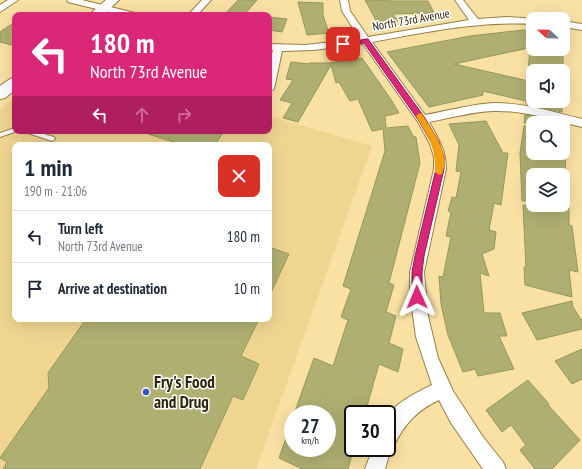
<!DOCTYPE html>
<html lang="en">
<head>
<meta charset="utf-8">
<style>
	:root { --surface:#fff; --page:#f2f2f3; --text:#1f2937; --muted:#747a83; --line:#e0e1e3 }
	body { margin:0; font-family:"PT Sans Narrow",sans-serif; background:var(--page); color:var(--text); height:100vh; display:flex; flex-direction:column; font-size:15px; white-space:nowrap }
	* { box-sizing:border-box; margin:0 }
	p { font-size:13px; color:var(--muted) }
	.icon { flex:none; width:22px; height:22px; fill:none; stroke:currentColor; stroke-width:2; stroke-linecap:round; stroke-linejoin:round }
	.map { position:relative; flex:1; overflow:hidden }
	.sheet { position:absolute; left:12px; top:142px; width:260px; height:180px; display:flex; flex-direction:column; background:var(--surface); border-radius:8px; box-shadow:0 4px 16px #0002 }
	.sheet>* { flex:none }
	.hud { position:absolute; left:12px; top:12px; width:260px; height:122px; border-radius:8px; box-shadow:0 4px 16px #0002; background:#db2777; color:#fff; overflow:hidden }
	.needle { width:26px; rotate:292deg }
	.buttons { position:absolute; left:526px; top:12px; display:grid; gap:8px }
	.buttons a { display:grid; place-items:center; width:44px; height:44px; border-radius:8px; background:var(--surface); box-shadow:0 4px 16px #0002; font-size:20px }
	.speed { position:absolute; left:284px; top:405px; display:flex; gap:8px; font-size:20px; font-weight:700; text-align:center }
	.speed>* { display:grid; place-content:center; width:52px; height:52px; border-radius:50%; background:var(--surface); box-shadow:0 4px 16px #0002; line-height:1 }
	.speed small { font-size:10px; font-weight:400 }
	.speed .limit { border:2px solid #111; border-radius:6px; background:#fff; color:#111 }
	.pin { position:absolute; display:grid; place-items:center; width:34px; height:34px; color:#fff; margin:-17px; border-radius:8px; box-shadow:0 2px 6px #0006 }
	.me { position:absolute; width:44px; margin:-22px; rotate:359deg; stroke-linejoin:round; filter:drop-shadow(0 0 3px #0008) }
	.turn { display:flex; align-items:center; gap:14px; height:84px; padding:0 12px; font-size:18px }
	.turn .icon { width:52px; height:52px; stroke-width:2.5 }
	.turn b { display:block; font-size:28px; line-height:34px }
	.lanes { display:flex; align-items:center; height:38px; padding:0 12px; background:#0003; justify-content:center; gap:20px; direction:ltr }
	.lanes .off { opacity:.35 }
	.round { display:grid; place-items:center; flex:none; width:42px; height:42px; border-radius:8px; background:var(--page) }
	.summary { display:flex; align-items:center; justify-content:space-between; height:68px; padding:0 12px }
	h1 { font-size:24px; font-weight:700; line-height:30px }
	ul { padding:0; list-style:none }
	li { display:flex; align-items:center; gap:12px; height:52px; padding:0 12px; border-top:1px solid var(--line) }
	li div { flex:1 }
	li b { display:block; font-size:15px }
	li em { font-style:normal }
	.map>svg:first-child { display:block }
</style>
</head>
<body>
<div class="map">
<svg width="582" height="469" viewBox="0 0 582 469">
	<rect width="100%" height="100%" fill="#f9e0a3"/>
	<!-- built -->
	<path fill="#f0d591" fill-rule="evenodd" d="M 15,97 L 15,131 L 269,131 L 269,116 L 372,146 L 256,469 L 0,469 L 0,110 ZM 15,145 L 269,145 L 269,319 L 15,319 Z"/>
	<!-- building -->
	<path fill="#afaf72" stroke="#97975a" d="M 238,0 L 257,0 L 244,15 L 224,15 Z
		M 365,0 L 389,0 L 390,1 L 428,1 L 434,13 L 393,14 L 398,21 L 378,24 Z
		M 298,2 L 323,3 L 323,15 L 329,33 L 307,35 Z
		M 269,17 L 287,19 L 282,32 L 269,30 Z
		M 15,22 L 15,46 L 0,42 L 0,32 Z
		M 523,30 L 529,30 L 533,38 L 533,47 L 454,64 L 533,82 L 533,101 L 562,101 L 562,112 L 526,104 L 526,101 L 483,91 L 483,95 L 429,107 L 387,52 L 470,36 Z
		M 530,49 L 563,49 L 563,71 L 528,71 Z
		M 362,58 L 392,101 L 399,113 L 385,116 L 386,128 L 408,126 L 413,136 L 416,137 L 420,163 L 389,283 L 394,285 L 386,312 L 396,316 L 389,343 L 403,349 L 398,372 L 379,364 L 367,406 L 364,405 L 362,414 L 353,414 L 353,451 L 348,469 L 302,469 L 279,458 L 291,424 L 293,424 L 293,448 L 327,448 L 327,414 L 294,414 L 314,358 L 333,366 L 348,320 L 341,317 L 351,289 L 343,286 L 385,151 L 383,129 L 372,131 L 358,99 L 350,101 L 339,82 L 336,83 L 331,65 L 298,122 L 283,118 L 292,103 L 280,100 L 293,80 L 286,79 L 291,62 L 309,64 L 309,63 L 330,63 Z
		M 525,115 L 538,117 L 560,123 L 524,123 Z
		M 486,121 L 503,153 L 508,153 L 501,205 L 494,203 L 489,230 L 496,232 L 494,249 L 482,254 L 489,276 L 480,273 L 484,313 L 500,313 L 507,336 L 499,336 L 514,369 L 478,376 L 475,369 L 463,372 L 448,335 L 441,304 L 439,276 L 443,277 L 451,237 L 446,236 L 451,212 L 448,211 L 452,197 L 456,198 L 461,172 L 456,171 L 459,145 L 449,124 Z
		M 524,126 L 533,126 L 533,153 L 566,153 L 565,175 L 533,175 L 533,201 L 522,201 L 520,153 Z
		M 148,131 L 224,131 L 215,145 L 183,145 L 148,134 Z
		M 523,205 L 569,205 L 569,225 L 572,226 L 578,272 L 569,270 L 572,297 L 525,285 L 524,267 L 526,267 Z
		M 269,247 L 289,254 L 269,297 Z
		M 572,301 L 573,307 L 582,321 L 582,329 L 537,340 L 522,313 Z
		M 86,319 L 259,319 L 241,356 L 259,364 L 243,400 L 233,396 L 200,469 L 3,469 L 7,462 L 0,458 L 49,388 L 48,373 Z
		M 582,349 L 582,379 L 572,384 L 555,361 Z
		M 528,380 L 549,404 L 548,405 L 580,440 L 552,469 L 535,469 L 520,450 L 526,445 L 511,425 L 502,432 L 486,410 Z"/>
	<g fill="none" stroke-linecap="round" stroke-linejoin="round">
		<!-- lane casing -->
		<g stroke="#978046" stroke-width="2">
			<path id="lane" d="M 15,128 L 15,131 L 17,131 L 0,137 L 0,133 Z
				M 24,131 L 34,131 L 54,137 L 55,139 L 52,141 L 25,132 Z"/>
		</g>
		<!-- street casing -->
		<g stroke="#978046" stroke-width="2">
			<path id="street" d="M 8,0 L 18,0 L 0,12 L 0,5 Z
				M 67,0 L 82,0 L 135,13 L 136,15 L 121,15 L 68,2 Z
				M 202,0 L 211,0 L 197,15 L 188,15 Z
				M 340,0 L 348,0 L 350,11 L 368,37 L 469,20 L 455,0 L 463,0 L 478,19 L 507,17 L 536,19 L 533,19 L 533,24 C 476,21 428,32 372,42 L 425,115 C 448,111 471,104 494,103 C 524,103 553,112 582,119 L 582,127 C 553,120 523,110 493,111 C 471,112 450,118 429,122 C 438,138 446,150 446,169 L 424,272 L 428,316 L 438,358 L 453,391 L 483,437 L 503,462 L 506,469 L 483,469 L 451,423 L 439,400 C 417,410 405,424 394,445 L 391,446 L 391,448 L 385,469 L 365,469 L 373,448 L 387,448 C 387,440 385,427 387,419 C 393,403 418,392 432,385 L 416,337 L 410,294 L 410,272 L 434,169 L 434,157 L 430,144 L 418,122 L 363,44 L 313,50 L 282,51 L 274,89 L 269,92 L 269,66 L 273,50 L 269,50 L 269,44 L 305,45 L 360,39 L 342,11 Z
				M 563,21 L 582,24 L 582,30 L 563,27 Z"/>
		</g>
		<!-- secondary casing -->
		<g stroke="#978046" stroke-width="2">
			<path id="secondary" d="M 106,0 L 119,0 L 103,15 L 89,15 Z
				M 15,77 L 15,90 L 5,98 L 0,99 L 0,86 L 10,79 Z"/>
		</g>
		<!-- lane -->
		<use href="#lane" fill="#fff" fill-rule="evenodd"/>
		<!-- street -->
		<use href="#street" fill="#fff" fill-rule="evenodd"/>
		<!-- secondary -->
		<use href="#secondary" fill="#fff" fill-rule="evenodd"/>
	</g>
	<!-- route -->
	<path fill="#db2777" stroke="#8e194d" d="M 366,39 L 368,39 L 425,118 L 439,142 L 444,157 L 444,169 L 424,256 L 422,272 L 422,297 L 421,300 L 417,302 L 414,300 L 412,297 L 412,272 L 415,256 L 436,169 L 436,157 L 432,144 L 419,121 L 364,43 L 343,46 L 340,44 Z"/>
	<!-- slow -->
	<path fill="#f59e0b" d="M 419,113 L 422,114 C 432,131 451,153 442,174 L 439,175 L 435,172 C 436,146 428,137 416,116 Z"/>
	<!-- markers -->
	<circle fill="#3854c6" stroke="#fff" stroke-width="1.5" cx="146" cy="392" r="4"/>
	<g text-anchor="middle" stroke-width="3" stroke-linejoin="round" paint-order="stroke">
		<!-- far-street labels -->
		<g font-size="12" fill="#2d240b" stroke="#fff">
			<text transform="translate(411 20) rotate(-10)" y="4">North 73rd Avenue</text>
		</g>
		<!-- near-poi labels -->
		<g font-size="17" font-weight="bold" fill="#2d240b" stroke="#fff" text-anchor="start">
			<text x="154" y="388">Fry's Food<tspan x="154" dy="20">and Drug</tspan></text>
		</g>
	</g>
</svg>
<div class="buttons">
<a><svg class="needle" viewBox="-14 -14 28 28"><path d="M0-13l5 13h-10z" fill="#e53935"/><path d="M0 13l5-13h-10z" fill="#747a83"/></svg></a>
<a><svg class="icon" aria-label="sound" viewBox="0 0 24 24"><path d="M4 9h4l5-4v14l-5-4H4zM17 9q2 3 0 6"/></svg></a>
<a><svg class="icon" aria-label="search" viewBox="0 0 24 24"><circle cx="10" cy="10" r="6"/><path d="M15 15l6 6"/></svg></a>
<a><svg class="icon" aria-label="layers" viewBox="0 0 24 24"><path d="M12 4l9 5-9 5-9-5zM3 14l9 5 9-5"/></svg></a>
</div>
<div class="speed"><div>27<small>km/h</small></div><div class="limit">30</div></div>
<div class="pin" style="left:343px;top:44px;background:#d93025"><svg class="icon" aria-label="arrive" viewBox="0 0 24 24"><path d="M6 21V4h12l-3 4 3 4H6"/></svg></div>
<svg class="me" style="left:417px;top:297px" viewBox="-20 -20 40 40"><path d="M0-17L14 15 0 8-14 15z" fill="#db2777" stroke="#fff" stroke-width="4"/></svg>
<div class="hud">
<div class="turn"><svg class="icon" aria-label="left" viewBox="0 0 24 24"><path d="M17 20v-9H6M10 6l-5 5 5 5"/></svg><div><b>180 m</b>North 73rd Avenue</div></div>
<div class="lanes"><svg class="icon" aria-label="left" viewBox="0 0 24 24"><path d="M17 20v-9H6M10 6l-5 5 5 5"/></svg><svg class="icon off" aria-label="ahead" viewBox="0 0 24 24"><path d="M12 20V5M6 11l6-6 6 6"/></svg><svg class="icon off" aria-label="right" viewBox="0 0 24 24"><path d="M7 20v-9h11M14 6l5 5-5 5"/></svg></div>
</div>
<section class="sheet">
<div class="summary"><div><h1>1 min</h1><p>190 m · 21:06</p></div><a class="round" style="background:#d93025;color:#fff"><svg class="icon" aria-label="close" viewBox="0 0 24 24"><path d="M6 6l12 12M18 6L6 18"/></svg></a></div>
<ul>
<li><svg class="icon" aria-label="left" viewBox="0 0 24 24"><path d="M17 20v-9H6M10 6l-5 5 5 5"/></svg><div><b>Turn left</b><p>North 73rd Avenue</p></div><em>180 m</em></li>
<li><svg class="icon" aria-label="arrive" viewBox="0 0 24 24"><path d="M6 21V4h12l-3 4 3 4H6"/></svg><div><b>Arrive at destination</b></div><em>10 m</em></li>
</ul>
</section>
</div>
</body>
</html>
